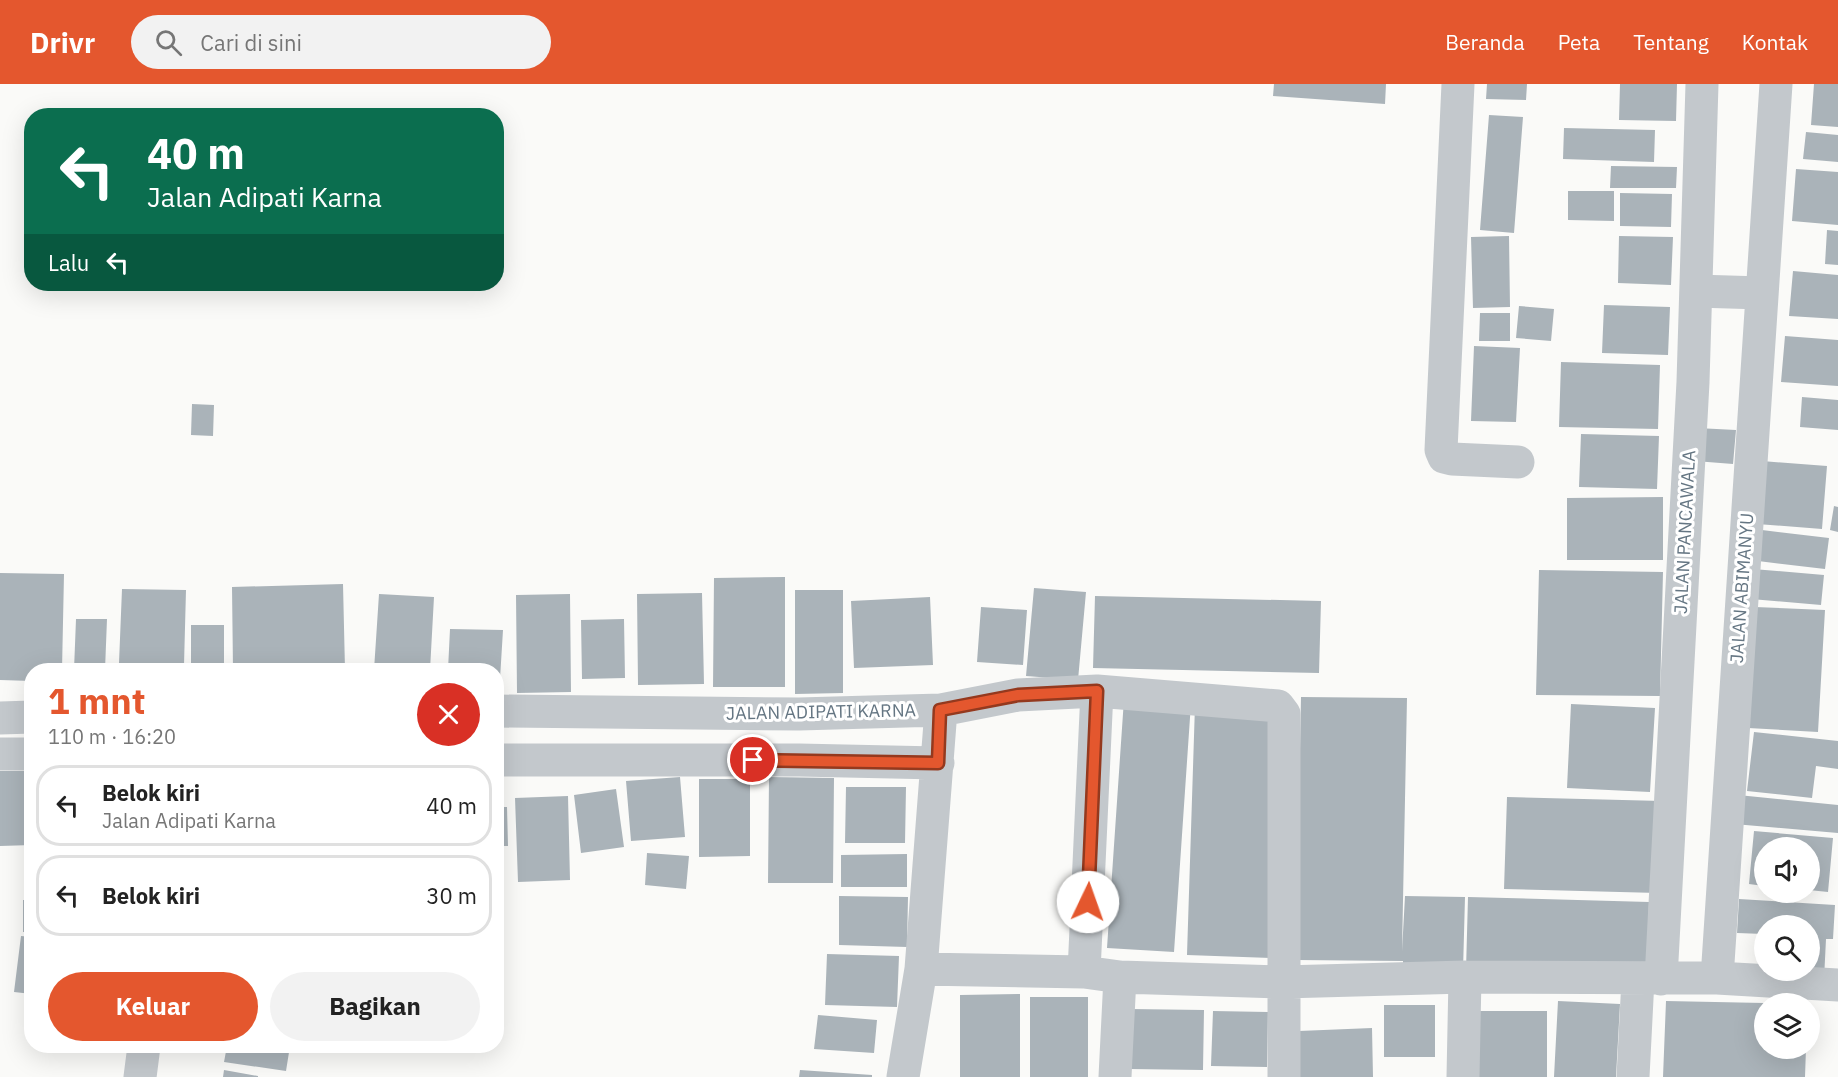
<!DOCTYPE html>
<html lang="id">
<head>
<meta charset="utf-8">
<style>
	:root { --surface:#fff; --page:#f2f2f2; --text:#222; --muted:#767676; --line:#e0e0e0; --accent:#e4572e }
	body { margin:0; font-family:"IBM Plex Sans",sans-serif; background:var(--page); color:var(--text); height:100vh; display:flex; flex-direction:column; font-size:22px; white-space:nowrap }
	* { box-sizing:border-box; margin:0 }
	p { font-size:20px; color:var(--muted) }
	.icon { flex:none; width:33px; height:33px; fill:none; stroke:currentColor; stroke-width:2; stroke-linecap:round; stroke-linejoin:round }
	.map { position:relative; flex:1; overflow:hidden }
	.details { position:absolute; left:24px; top:579px; width:480px; height:390px; display:flex; flex-direction:column; background:var(--surface); border-radius:24px; box-shadow:0 6px 24px #0002 }
	.details>* { flex:none }
	.banner { position:absolute; left:24px; top:24px; width:480px; height:183px; border-radius:24px; box-shadow:0 6px 24px #0002; background:#0b6e4f; color:#fff; overflow:hidden }
	.buttons { position:absolute; left:1754px; top:753px; display:grid; gap:12px }
	.buttons a { display:grid; place-items:center; width:66px; height:66px; border-radius:50%; background:var(--surface); box-shadow:0 6px 24px #0002; font-size:30px }
	.pin { position:absolute; display:grid; place-items:center; width:51px; height:51px; color:#fff; margin:-26px; border:3px solid #fff; border-radius:50%; box-shadow:0 2px 6px #0007 }
	.me { position:absolute; width:66px; margin:-33px; rotate:3deg; stroke-linejoin:round; filter:drop-shadow(0 0 4px #0008) }
	.turn { display:flex; align-items:center; gap:21px; height:126px; padding:0 24px; font-size:27px }
	.turn .icon { width:78px; height:78px; stroke-width:2.5 }
	.turn b { display:block; font-size:42px; line-height:51px }
	.then { display:flex; align-items:center; height:57px; padding:0 24px; background:#0003; gap:12px; font-size:22px }
	.round { display:grid; place-items:center; flex:none; width:63px; height:63px; border-radius:32px; background:var(--page) }
	.headline { display:flex; align-items:center; justify-content:space-between; height:102px; padding:0 24px }
	h1 { font-size:36px; font-weight:700; line-height:45px; color:var(--accent) }
	.cta { display:flex; gap:12px; margin-top:auto; padding:12px 24px }
	.cta a { flex:1; height:69px; border-radius:36px; background:var(--accent); color:#fff; font-size:24px; font-weight:700; line-height:69px; text-align:center }
	.cta a+a { background:var(--page); color:var(--text) }
	ul { padding:0; list-style:none }
	li { display:flex; align-items:center; gap:18px; height:81px; margin:0 12px 9px; padding:0 12px; border:3px solid var(--line); border-radius:24px }
	li div { flex:1 }
	li b { display:block; font-size:22px }
	li em { font-style:normal }
	header { display:flex; align-items:center; gap:36px; box-sizing:border-box; height:84px; padding:0 30px; background:var(--accent); color:#fff }
	header strong { font-size:28px }
	nav { display:flex; gap:33px; margin-inline-start:auto; font-size:21px }
	.search { width:420px; height:54px; background:var(--page); display:flex; align-items:center; gap:15px; box-sizing:border-box; padding:0 21px; border-radius:33px; color:var(--muted); font-size:22px }
	.map>svg:first-child { display:block }
</style>
</head>
<body>
<header>
<strong>Drivr</strong>
<div class="search"><svg class="icon" aria-label="search" viewBox="0 0 24 24"><circle cx="10" cy="10" r="6"/><path d="M15 15l6 6"/></svg>Cari di sini</div>
<nav><a>Beranda</a><a>Peta</a><a>Tentang</a><a>Kontak</a></nav>
</header>
<div class="map">
<svg width="1838" height="993" viewBox="0 0 1838 993">
	<rect width="100%" height="100%" fill="#fafaf8"/>
	<!-- building -->
	<path fill="#aab3b9" d="M 1274,0 L 1386,0 L 1385,20 L 1273,12 Z
		M 1487,0 L 1527,0 L 1526,16 L 1486,15 Z
		M 1620,0 L 1677,0 L 1676,37 L 1619,36 Z
		M 1814,0 L 1838,0 L 1838,43 L 1811,41 Z
		M 1489,31 L 1523,33 L 1514,149 L 1480,146 Z
		M 1564,44 L 1655,46 L 1654,78 L 1563,75 Z
		M 1806,48 L 1838,51 L 1838,78 L 1803,75 Z
		M 1611,82 L 1677,83 L 1676,104 L 1610,104 Z
		M 1796,85 L 1838,88 L 1838,141 L 1792,137 Z
		M 1568,107 L 1614,107 L 1614,137 L 1568,136 Z
		M 1620,109 L 1672,110 L 1671,143 L 1620,142 Z
		M 1827,146 L 1838,147 L 1838,181 L 1825,180 Z
		M 1509,152 L 1510,223 L 1473,224 L 1471,153 Z
		M 1619,152 L 1673,153 L 1671,201 L 1618,199 Z
		M 1793,187 L 1838,191 L 1838,235 L 1789,232 Z
		M 1604,221 L 1670,223 L 1668,271 L 1602,269 Z
		M 1519,222 L 1554,225 L 1551,257 L 1516,254 Z
		M 1480,229 L 1510,229 L 1510,257 L 1479,257 Z
		M 1785,252 L 1838,256 L 1838,302 L 1781,298 Z
		M 1474,262 L 1520,264 L 1516,338 L 1471,337 Z
		M 1561,278 L 1660,281 L 1658,345 L 1559,343 Z
		M 1802,313 L 1838,316 L 1838,346 L 1800,343 Z
		M 192,320 L 214,321 L 213,352 L 191,351 Z
		M 1697,344 L 1736,346 L 1733,380 L 1695,377 Z
		M 1581,350 L 1659,352 L 1657,405 L 1579,403 Z
		M 1762,377 L 1827,382 L 1822,445 L 1757,440 Z
		M 1663,413 L 1663,476 L 1567,476 L 1567,414 Z
		M 1834,422 L 1838,423 L 1838,448 L 1830,446 Z
		M 1762,446 L 1829,454 L 1825,485 L 1758,477 Z
		M 1753,485 L 1824,491 L 1821,521 L 1751,515 Z
		M 1539,486 L 1663,488 L 1660,612 L 1536,611 Z
		M 0,489 L 64,490 L 62,586 L 32,586 L 32,597 L 0,596 Z
		M 785,493 L 785,603 L 713,603 L 714,494 Z
		M 343,500 L 345,586 L 233,586 L 232,503 Z
		M 1034,504 L 1086,508 L 1078,596 L 1026,592 Z
		M 122,505 L 186,506 L 184,581 L 119,579 Z
		M 795,506 L 843,506 L 843,609 L 795,610 Z
		M 702,509 L 704,600 L 638,601 L 637,510 Z
		M 379,510 L 434,513 L 430,586 L 374,586 Z
		M 570,510 L 571,608 L 517,609 L 516,511 Z
		M 1095,512 L 1321,517 L 1319,589 L 1093,584 Z
		M 930,513 L 933,581 L 854,584 L 851,517 Z
		M 981,523 L 1027,526 L 1023,581 L 977,578 Z
		M 1755,523 L 1825,526 L 1818,648 L 1748,644 Z
		M 76,535 L 107,535 L 105,586 L 74,586 Z
		M 624,535 L 625,594 L 582,595 L 581,536 Z
		M 191,541 L 224,541 L 224,586 L 191,586 Z
		M 450,545 L 503,546 L 500,595 L 496,595 L 496,586 L 448,586 Z
		M 1301,613 L 1407,614 L 1402,867 L 1405,812 L 1465,813 L 1463,887 L 1403,885 L 1403,877 L 1296,876 Z
		M 1124,615 L 1191,619 L 1174,868 L 1107,864 Z
		M 1571,620 L 1655,624 L 1650,708 L 1567,704 Z
		M 1195,621 L 1280,624 L 1271,874 L 1187,871 Z
		M 1754,648 L 1838,657 L 1838,685 L 1816,682 L 1812,714 L 1747,707 Z
		M 0,687 L 32,687 L 32,761 L 0,762 Z
		M 680,693 L 685,753 L 631,757 L 626,697 Z
		M 769,693 L 834,694 L 833,799 L 768,799 Z
		M 699,695 L 750,695 L 750,772 L 699,773 Z
		M 846,703 L 906,703 L 905,759 L 845,759 Z
		M 616,705 L 624,763 L 581,769 L 574,711 Z
		M 1738,711 L 1838,721 L 1838,749 L 1734,740 Z
		M 568,712 L 570,796 L 518,798 L 515,714 Z
		M 1507,713 L 1662,717 L 1658,809 L 1504,805 Z
		M 496,723 L 507,723 L 508,762 L 496,762 Z
		M 1754,747 L 1833,754 L 1828,808 L 1809,806 L 1809,764 L 1764,764 L 1764,802 L 1749,800 Z
		M 647,769 L 689,772 L 686,805 L 645,801 Z
		M 907,770 L 907,803 L 841,803 L 841,771 Z
		M 839,812 L 908,813 L 907,863 L 839,861 Z
		M 1468,813 L 1649,818 L 1647,891 L 1466,886 Z
		M 1739,815 L 1835,821 L 1833,855 L 1826,855 L 1824,895 L 1760,891 L 1762,861 L 1764,886 L 1809,886 L 1809,842 L 1764,842 L 1764,850 L 1737,849 Z
		M 23,816 L 32,816 L 32,848 L 23,848 Z
		M 21,852 L 32,853 L 32,910 L 14,908 Z
		M 827,870 L 899,872 L 897,923 L 825,921 Z
		M 1020,910 L 1020,993 L 960,993 L 960,911 Z
		M 1030,913 L 1088,913 L 1088,993 L 1030,993 Z
		M 1558,917 L 1620,920 L 1616,993 L 1554,993 Z
		M 1666,917 L 1764,919 L 1764,964 L 1806,964 L 1805,993 L 1663,993 Z
		M 1384,921 L 1435,921 L 1435,973 L 1384,973 Z
		M 1130,925 L 1204,926 L 1203,986 L 1129,985 Z
		M 1213,927 L 1268,928 L 1267,983 L 1211,982 Z
		M 1470,927 L 1547,927 L 1547,993 L 1471,993 Z
		M 818,931 L 877,936 L 874,969 L 814,965 Z
		M 1372,944 L 1373,993 L 1300,993 L 1299,947 Z
		M 227,962 L 290,962 L 286,987 L 224,978 Z
		M 224,986 L 258,992 L 258,993 L 223,993 Z
		M 800,986 L 872,991 L 872,993 L 799,993 Z"/>
	<g fill="none" stroke-linecap="round" stroke-linejoin="round">
		<!-- minor -->
		<path stroke="#c3c8cc" stroke-width="33" d="M 1458,0 L 1441,366 L 1444,373 L 1452,375 L 1518,378
			M 1696,207 L 1762,209
			M 941,626 L 921,885 L 1084,888 L 1120,893 L 1283,898 L 1465,893 L 1717,894 L 1838,901
			M 496,627 L 799,630 L 941,626 L 1018,611 L 1097,607 L 1278,622 L 1284,630 L 1284,993
			M 0,634 L 32,633
			M 0,670 L 32,670
			M 496,676 L 799,676 L 938,679
			M 1084,888 L 1097,607
			M 1717,894 L 1776,0
			M 1661,895 L 1693,298 L 1702,0
			M 140,993 L 144,962
			M 903,993 L 921,885
			M 1115,993 L 1120,893
			M 1463,993 L 1465,893
			M 1633,993 L 1638,895"/>
	</g>
	<g fill="none" stroke-linecap="round" stroke-linejoin="round">
		<!-- route casing -->
		<g stroke="#94391e" stroke-width="15">
			<path id="route" d="M 753,676 L 938,679 L 940,626 L 1018,611 L 1097,607 L 1088,818"/>
		</g>
		<!-- route -->
		<use href="#route" stroke="#e4572e" stroke-width="10"/>
	</g>
	<g text-anchor="middle" stroke-width="6" stroke-linejoin="round" paint-order="stroke">
		<!-- street labels -->
		<g font-size="18" fill="#657683" stroke="#fff">
			<text transform="translate(1685 448) rotate(-87)" y="6">JALAN PANCAWALA</text>
			<text transform="translate(1742 504) rotate(-86)" y="6">JALAN ABIMANYU</text>
			<text transform="translate(821 628) rotate(-1)" y="6">JALAN ADIPATI KARNA</text>
		</g>
	</g>
</svg>
<div class="buttons">
<a><svg class="icon" aria-label="sound" viewBox="0 0 24 24"><path d="M4 9h4l5-4v14l-5-4H4zM17 9q2 3 0 6"/></svg></a>
<a><svg class="icon" aria-label="search" viewBox="0 0 24 24"><circle cx="10" cy="10" r="6"/><path d="M15 15l6 6"/></svg></a>
<a><svg class="icon" aria-label="layers" viewBox="0 0 24 24"><path d="M12 4l9 5-9 5-9-5zM3 14l9 5 9-5"/></svg></a>
</div>
<div class="pin" style="left:753px;top:676px;background:#d93025"><svg class="icon" aria-label="arrive" viewBox="0 0 24 24"><path d="M6 21V4h12l-3 4 3 4H6"/></svg></div>
<svg class="me" style="left:1088px;top:818px" viewBox="-20 -20 40 40"><circle r="19" fill="#fff"/><path d="M0-13L10 11 0 6-10 11z" fill="#e4572e"/></svg>
<div class="banner">
<div class="turn"><svg class="icon" aria-label="left" viewBox="0 0 24 24"><path d="M17 20v-9H6M10 6l-5 5 5 5"/></svg><div><b>40 m</b>Jalan Adipati Karna</div></div>
<div class="then">Lalu<svg class="icon" aria-label="left" viewBox="0 0 24 24"><path d="M17 20v-9H6M10 6l-5 5 5 5"/></svg></div>
</div>
<section class="details">
<div class="headline"><div><h1>1 mnt</h1><p>110 m · 16:20</p></div><a class="round" style="background:#d93025;color:#fff"><svg class="icon" aria-label="close" viewBox="0 0 24 24"><path d="M6 6l12 12M18 6L6 18"/></svg></a></div>
<ul>
<li><svg class="icon" aria-label="left" viewBox="0 0 24 24"><path d="M17 20v-9H6M10 6l-5 5 5 5"/></svg><div><b>Belok kiri</b><p>Jalan Adipati Karna</p></div><em>40 m</em></li>
<li><svg class="icon" aria-label="left" viewBox="0 0 24 24"><path d="M17 20v-9H6M10 6l-5 5 5 5"/></svg><div><b>Belok kiri</b></div><em>30 m</em></li>
</ul>
<div class="cta"><a>Keluar</a><a>Bagikan</a></div>
</section>
</div>
</body>
</html>
